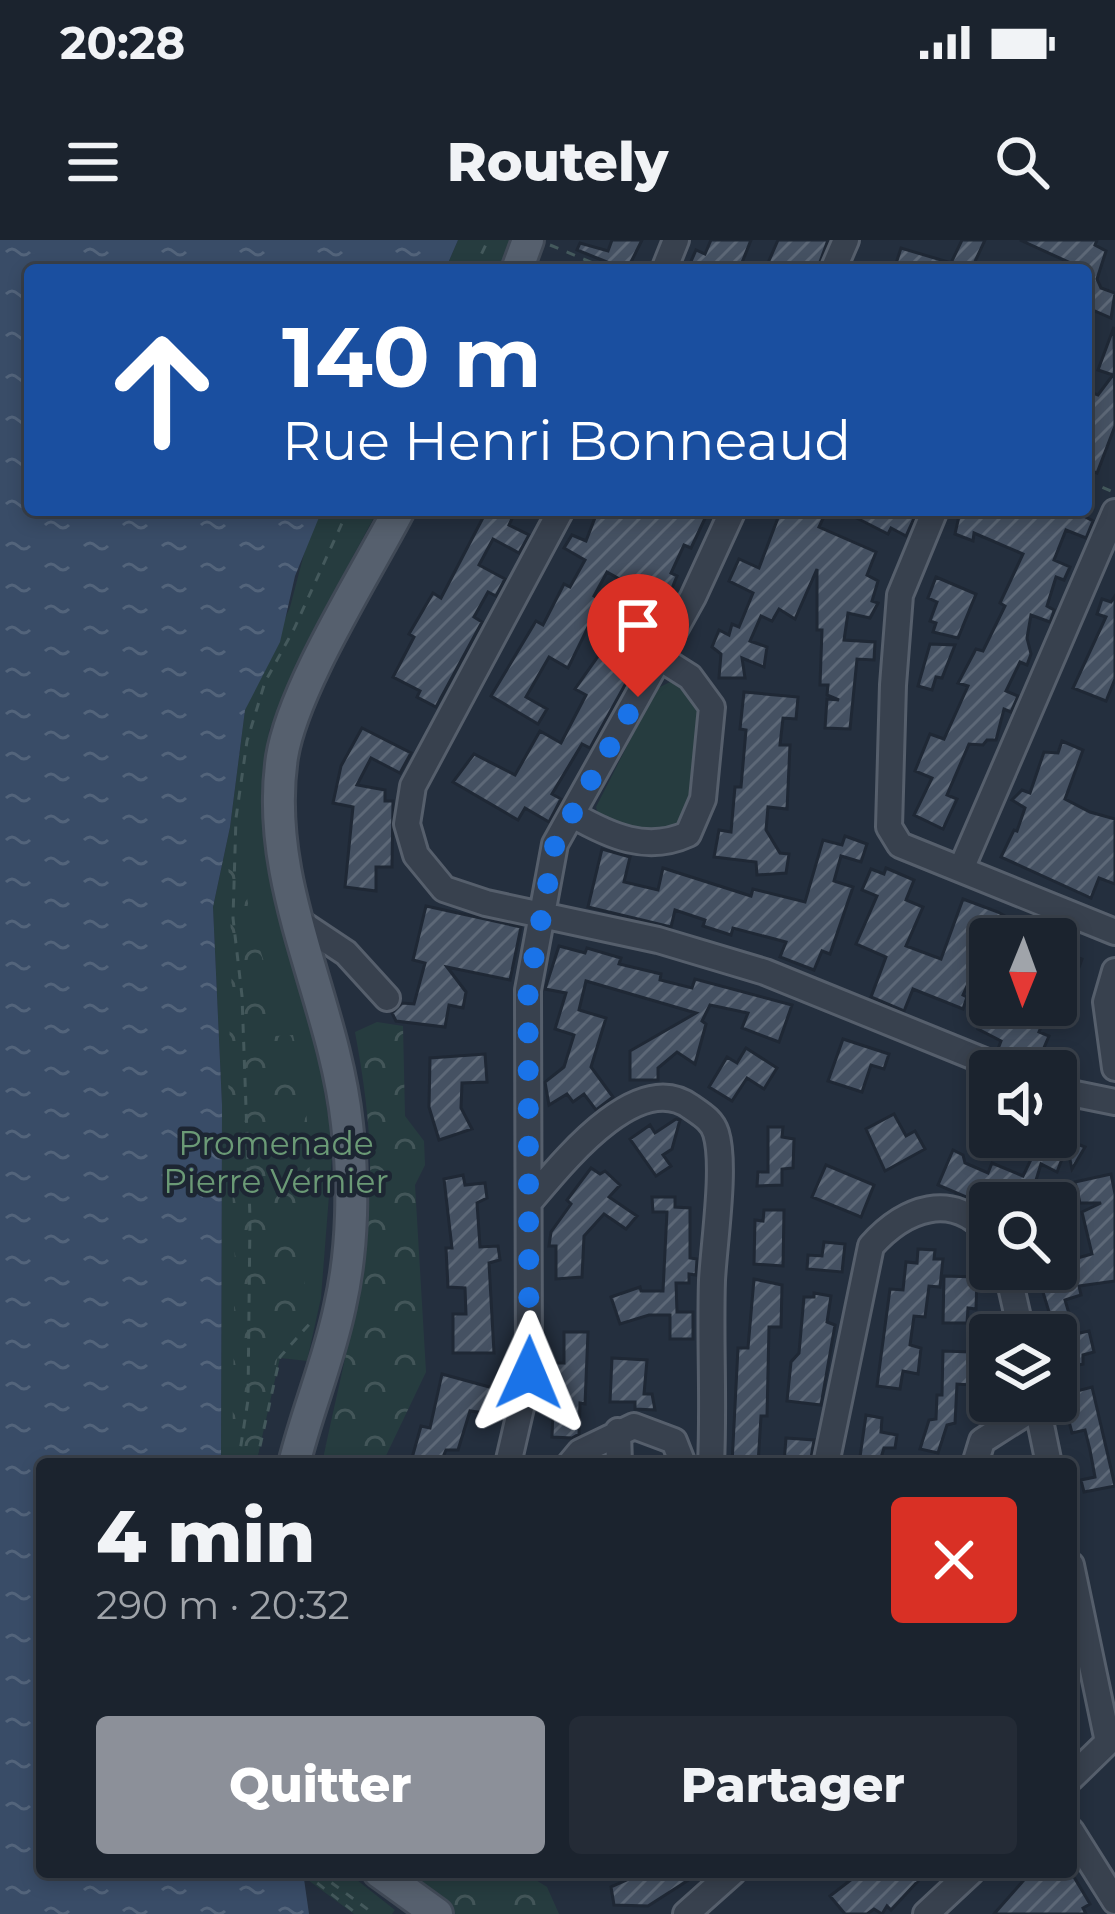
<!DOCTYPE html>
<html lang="fr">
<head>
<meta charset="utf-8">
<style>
	:root { --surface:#1b232e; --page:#242b36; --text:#f1f3f6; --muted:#a0a4aa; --line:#39404a; --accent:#8c9099 }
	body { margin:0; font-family:Montserrat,sans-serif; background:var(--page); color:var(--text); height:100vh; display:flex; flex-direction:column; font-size:45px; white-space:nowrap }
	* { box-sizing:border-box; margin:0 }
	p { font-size:39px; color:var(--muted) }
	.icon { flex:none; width:66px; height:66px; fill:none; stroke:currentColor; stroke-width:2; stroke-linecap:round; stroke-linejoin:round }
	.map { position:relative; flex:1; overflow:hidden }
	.drawer { position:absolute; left:36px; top:1218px; width:1041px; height:420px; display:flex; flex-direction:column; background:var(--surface); border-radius:12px; box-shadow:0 6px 18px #0003,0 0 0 3px var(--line) }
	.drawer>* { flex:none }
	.guide { position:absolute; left:24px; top:24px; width:1068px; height:252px; border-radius:12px; box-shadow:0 6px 18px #0003,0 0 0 3px var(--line); background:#1a4fa0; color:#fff; overflow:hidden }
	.needle { width:78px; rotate:181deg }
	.tools { position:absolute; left:969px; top:678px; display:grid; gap:24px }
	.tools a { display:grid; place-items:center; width:108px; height:108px; border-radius:12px; background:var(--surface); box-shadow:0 6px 18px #0003,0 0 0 3px var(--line); font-size:60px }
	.pin { position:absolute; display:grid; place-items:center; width:102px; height:102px; color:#fff; margin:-123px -51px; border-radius:50% 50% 50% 0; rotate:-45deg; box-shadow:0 0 12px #0007 }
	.pin .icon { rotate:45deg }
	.me { position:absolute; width:132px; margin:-66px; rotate:1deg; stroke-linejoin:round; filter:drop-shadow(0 0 9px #0008) }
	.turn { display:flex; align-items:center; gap:42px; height:252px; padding:0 60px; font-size:54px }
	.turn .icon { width:156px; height:156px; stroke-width:2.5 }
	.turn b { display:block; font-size:84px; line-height:102px }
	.round { display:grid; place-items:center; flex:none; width:126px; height:126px; border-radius:12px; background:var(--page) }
	.summary { display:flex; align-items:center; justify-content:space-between; height:204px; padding:0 60px }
	h1 { font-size:72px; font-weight:800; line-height:90px }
	.button { display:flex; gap:24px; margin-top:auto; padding:24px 60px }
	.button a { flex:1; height:138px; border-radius:12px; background:var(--accent); color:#fff; font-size:48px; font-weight:800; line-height:138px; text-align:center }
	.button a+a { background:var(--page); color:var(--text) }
	.status { display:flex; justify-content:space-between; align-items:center; height:84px; padding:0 60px; background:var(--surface); direction:ltr }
	.status svg { height:33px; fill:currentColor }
	header { display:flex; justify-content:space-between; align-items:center; height:156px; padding:0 60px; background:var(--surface); font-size:54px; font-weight:800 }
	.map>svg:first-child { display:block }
</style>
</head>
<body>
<div class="status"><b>20:28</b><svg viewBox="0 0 49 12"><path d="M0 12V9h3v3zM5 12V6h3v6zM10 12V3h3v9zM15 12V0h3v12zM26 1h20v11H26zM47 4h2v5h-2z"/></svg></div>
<header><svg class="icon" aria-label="menu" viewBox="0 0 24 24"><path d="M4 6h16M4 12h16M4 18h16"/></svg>Routely<svg class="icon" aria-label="search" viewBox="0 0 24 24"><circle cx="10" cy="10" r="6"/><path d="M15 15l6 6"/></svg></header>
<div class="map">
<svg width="1115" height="1674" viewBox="0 0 1115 1674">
	<defs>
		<pattern id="forest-crowns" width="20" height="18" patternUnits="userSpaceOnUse" patternTransform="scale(3)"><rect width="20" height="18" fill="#263c3f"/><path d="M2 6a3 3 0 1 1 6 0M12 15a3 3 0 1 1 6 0" fill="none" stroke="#435659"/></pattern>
		<pattern id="water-ripples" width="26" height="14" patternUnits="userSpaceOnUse" patternTransform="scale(3)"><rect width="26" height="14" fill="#394c67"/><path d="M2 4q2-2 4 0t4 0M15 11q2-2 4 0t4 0" fill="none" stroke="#53647b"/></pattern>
		<pattern id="building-hatch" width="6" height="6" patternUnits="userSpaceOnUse" patternTransform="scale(3)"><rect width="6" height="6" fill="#455162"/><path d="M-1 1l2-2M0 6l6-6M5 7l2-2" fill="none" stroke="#5d6877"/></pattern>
	</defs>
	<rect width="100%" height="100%" fill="#242f3e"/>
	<!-- green -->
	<path fill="#263c3f" d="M 458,0 L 511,0 L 499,30 L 445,30 Z
		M 322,270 L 378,270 L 306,404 L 269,491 L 263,587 L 268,633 L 320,826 L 333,905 L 321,1058 L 307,1121 L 280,1118 L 256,1224 L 221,1224 L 222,865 L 213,667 L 230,587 L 245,470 L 290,367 L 310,291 Z
		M 672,441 L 693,449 C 715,491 697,549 680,592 L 660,597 L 601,583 L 596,567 L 656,449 Z
		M 297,1632 L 347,1632 L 395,1670 L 392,1674 L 354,1674 Z"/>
	<!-- forest -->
	<path fill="url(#forest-crowns)" d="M 242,615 C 245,668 259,711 278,760 L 271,775 L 275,796 L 293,795 C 308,857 311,915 310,978 L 298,984 L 295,998 L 306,1010 L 303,1087 L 278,1115 L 256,1224 L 232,1224 L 235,1022 L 228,837 L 232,725 L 228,618 Z
		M 377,782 L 403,786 L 405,876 L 424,901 L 425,925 L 415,945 L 426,1132 L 382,1224 L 322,1224 C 341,1132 368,1034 370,940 C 371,889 364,841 355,792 Z
		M 396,1632 L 523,1632 L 547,1647 L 559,1674 L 456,1674 Z"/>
	<!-- water -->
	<path fill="url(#water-ripples)" d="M 0,0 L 458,0 L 445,30 L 30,30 L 30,270 L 322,270 L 295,336 L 280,402 L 245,470 L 230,587 L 213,667 L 222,865 L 221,1224 L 42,1224 L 42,1632 L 297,1632 L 304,1639 L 309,1674 L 0,1674 Z"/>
	<!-- building -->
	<path fill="url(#building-hatch)" stroke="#1f2835" stroke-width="3" fill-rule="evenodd" d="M 612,0 L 642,0 L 627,30 L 577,10 L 580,3 L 608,11 Z
		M 711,0 L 751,0 L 739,30 L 699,30 L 689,26 L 696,10 L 705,14 Z
		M 778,0 L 828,0 L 817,30 L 765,30 Z
		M 962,0 L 985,0 L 971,30 L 894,30 L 901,8 L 951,23 Z
		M 1020,0 L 1097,0 L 1095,5 L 1106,11 L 1097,39 L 1101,48 L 1115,53 L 1111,78 L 1086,67 L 1086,30 Z
		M 1114,87 L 1115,186 L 1097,233 L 1086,229 L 1086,163 L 1090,152 L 1098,155 L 1113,135 L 1098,130 Z
		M 487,270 L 516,270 L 509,285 L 529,295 L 519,313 L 493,299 L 479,325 L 505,339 L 496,356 L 488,352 L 474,377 L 482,382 L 436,467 L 417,457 L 420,451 L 393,437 L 414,397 L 409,394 L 433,353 L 441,358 Z
		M 598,270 L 709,270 L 691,308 L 684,305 L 671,333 L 677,336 L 668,358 L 664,357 L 649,385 L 656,389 L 648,403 L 647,406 L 636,398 L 616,426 L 631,434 L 590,508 L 582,504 L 552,554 L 561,559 L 549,582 L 525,568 L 518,580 L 453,542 L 474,514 L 515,535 L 540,491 L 561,503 L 586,455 L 575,449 L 613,395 L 592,379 L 568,428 L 549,417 L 526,457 L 547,469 L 538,484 L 491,456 L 536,381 L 543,385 L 564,344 L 570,347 L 585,320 L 564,308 L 572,295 L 586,301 ZM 607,332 L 632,346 L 623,373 L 594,356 Z
		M 781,270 L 827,270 L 819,287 L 876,312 L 867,335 L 878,341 L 872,361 L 878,363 L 870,378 L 848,373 L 844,400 L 875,402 L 874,420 L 857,419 L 850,489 L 825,488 L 827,459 L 839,460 L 827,455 L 828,445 L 820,445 L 822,390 L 817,390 L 817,329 L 795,379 L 779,369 L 772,381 L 761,376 L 750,401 L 767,407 L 764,427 L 742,418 L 745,438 L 719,438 L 721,414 L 712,407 L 719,390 L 729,395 L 732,384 L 739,387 L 753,353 L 729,341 L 739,319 L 759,328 Z
		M 841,270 L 904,270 L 915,276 L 906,296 L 891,288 L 888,294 Z
		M 972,270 L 1021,270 L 1039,277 L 1042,270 L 1082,270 L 1080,274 L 1093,281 L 1086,298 L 1066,290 L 1054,320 L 1070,327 L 1064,340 L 1056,337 L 1047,366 L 1054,370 L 1053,374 L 1050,382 L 1031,375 L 1027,398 L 1031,414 L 1027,425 L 1020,422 L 1006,451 L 1018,456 L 1011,472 L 1004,469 L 996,500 L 987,500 L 983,505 L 969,504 L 947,555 L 957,559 L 943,589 L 914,575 L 932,538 L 915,531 L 930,494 L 944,499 L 968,446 L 958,443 L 976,409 L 983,411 L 1005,366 L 1000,363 L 1023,314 L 974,293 L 973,301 L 955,294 L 960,272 L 970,276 Z
		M 936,337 L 976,354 L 958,398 L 933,392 L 936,383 L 930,381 L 937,362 L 928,358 Z
		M 1115,356 L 1115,439 L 1106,461 L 1073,448 L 1106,377 L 1097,374 L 1102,359 L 1111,362 Z
		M 930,404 L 955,405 L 942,438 L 936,437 L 932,450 L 918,446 Z
		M 744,452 L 798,457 L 796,479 L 783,478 L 780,505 L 790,505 L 787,569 L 768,567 L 766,590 L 780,613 L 789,614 L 786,633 L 757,635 L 756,622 L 714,617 L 719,590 L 731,592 L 735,547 L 741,547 L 746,490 L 740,489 Z
		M 362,488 L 411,513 L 400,533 L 371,518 L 357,545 L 385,550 L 385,561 L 393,561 L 392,627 L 376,627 L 376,651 L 345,647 L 353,567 L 333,563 L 341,526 Z
		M 1062,501 L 1083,510 L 1065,559 L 1090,572 L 1115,579 L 1115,644 L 1099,638 L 1091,658 L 1001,617 L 1014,590 L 1017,591 L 1025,568 L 1012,560 L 1022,550 L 1030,553 L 1044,512 L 1058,513 Z
		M 845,596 L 867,604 L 861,622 L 841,616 L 834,641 L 853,647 L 830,714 L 822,711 L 814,730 L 780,717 L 786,702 L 733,688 L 731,695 L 703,686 L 705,680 L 675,670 L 671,687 L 588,667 L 602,609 L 630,617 L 624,642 L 658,650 L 663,628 L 751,656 L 753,649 L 805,662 L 823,600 L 842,605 Z
		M 886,628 L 914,640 L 906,660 L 923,667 L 906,706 L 941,719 L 963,659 L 998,672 L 1024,687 L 1027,683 L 1064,699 L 988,699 L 963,755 L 967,757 L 963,769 L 913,749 L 904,771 L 871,757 L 886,717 L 856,704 L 877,656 L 862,650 L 871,629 L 884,634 Z
		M 426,666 L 521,687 L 510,740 L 447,727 L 466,752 L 463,768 L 449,765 L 445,787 L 396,781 L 392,773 L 402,763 L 414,764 L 425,723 L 413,720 Z
		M 559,706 L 585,713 L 587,708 L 621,718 L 619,724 L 661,734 L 660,740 L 692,748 L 695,739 L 792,765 L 779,802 L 742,788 L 748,773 L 710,765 L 702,781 L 706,784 L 695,824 L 677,812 L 658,828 L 658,840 L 630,840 L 630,811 L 696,773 L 586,741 L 579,770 L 606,778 L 591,827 L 613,857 L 596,870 L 584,854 L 573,862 L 567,854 L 549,865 L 545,842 L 564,827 L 574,795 L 555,789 L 566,753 L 545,749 Z
		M 1056,709 L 1082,719 L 1071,749 L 1056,744 Z
		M 988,765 L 1020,765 L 1046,775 L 1039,792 L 1049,796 L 1036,826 L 998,809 L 1001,801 L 978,789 Z
		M 843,799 L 889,814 L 884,829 L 871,825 L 862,852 L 828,841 Z
		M 746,808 L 777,828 L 764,849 L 747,838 L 732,861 L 709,847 L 727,817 L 737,823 Z
		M 485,814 L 487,842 L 462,843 L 461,868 L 472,889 L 439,900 L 429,867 L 430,818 Z
		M 894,874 L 906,896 L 915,891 L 925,909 L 885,931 L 866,889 Z
		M 676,879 L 680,880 L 672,909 L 663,915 L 671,926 L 656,936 L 630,899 L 650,885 L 655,893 Z
		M 768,887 L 783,887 L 782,897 L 794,899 L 793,928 L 782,929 L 782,945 L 757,946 L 758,932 L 768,932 Z
		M 1037,897 L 1060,897 L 1085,907 L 1072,929 L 1067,906 L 1057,932 L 1041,924 L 1032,953 L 1037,963 L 987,966 L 938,945 L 953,910 L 963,915 L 965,923 L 988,933 L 992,923 L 1023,936 L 1038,905 Z
		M 826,925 L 874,945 L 861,977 L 812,957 Z
		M 591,928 L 600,934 L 605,931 L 620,945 L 609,957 L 637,976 L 626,989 L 604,974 L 584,996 L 582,1037 L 556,1039 L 556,1006 L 549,1006 L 551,992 L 571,964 L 567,960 Z
		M 1111,934 L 1115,954 L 1115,1041 L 1079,1046 L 1081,1055 L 1065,1060 L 1075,1094 L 1089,1091 L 1094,1112 L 1083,1115 L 1083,1124 L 1062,1129 L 1062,1120 L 1056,1121 L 1056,1095 L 1036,1029 L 1056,1029 L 1056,1024 L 1092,1014 L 1082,972 L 1101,963 L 1080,963 L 1075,942 Z
		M 463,935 L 465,945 L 485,943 L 487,958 L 477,963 L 480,1007 L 498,1006 L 500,1020 L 489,1023 L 494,1113 L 453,1113 L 453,1074 L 466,1074 L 465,1048 L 448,1047 L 446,1008 L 452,1008 L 444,939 Z
		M 652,957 L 675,957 L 675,967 L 690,968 L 690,1018 L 697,1019 L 696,1035 L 689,1034 L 689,1043 L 676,1043 L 677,1072 L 693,1072 L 693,1099 L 670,1099 L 670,1075 L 649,1075 L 620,1084 L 611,1057 L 640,1047 L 641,1051 L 663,1051 L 667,972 L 653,972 Z
		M 764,970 L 784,970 L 783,1026 L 754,1024 L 755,980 L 763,981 Z
		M 824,1002 L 845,1004 L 842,1032 L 807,1029 L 808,1015 L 822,1016 Z
		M 918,1009 L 935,1010 L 934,1019 L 943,1019 L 940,1047 L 929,1046 L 925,1077 L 914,1076 L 910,1105 L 921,1108 L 918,1134 L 903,1131 L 900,1149 L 877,1146 L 890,1049 L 903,1050 L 906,1022 L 917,1023 Z
		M 944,1036 L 977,1037 L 976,1069 L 968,1068 L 967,1083 L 943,1083 Z
		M 754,1039 L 782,1045 L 781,1087 L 769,1087 L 767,1176 L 761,1176 L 758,1224 L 732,1224 L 738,1108 L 748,1108 Z
		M 814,1053 L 831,1056 L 827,1082 L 835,1085 L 821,1165 L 787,1161 L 791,1122 L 799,1113 L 804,1057 L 814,1057 Z
		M 564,1092 L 588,1092 L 585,1164 L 580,1163 L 579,1194 L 572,1198 L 552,1197 L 554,1143 L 546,1143 L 546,1123 L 564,1123 Z
		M 973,1097 L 990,1098 L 990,1118 L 974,1122 L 972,1145 L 957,1144 L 955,1183 L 947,1185 L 938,1213 L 920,1209 L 929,1180 L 936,1179 L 937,1155 L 942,1155 L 943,1111 L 970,1112 Z
		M 612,1118 L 647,1120 L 644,1154 L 652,1154 L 655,1170 L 635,1169 L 635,1162 L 610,1162 Z
		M 442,1134 L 493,1148 L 493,1174 L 470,1171 L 458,1210 L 446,1210 L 440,1224 L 433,1224 L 412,1218 L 421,1186 L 430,1188 Z
		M 1092,1147 L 1115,1246 L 1084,1252 L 1081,1240 L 1095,1237 L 1090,1210 L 1085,1190 L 1072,1193 L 1062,1155 Z
		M 866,1175 L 882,1178 L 881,1192 L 897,1195 L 895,1208 L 884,1208 L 879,1224 L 859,1224 Z
		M 786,1198 L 814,1200 L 810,1224 L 784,1224 Z
		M 645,1632 L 701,1632 L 648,1666 L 614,1665 L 611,1647 Z
		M 861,1632 L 909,1632 L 918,1641 L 891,1670 L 887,1666 L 882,1674 L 874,1669 L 867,1674 L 845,1674 L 830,1656 Z
		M 1037,1632 L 1071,1632 L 1090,1664 L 1083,1668 L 1086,1674 L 994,1674 L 1024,1640 Z"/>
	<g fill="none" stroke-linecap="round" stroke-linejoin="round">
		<!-- minor casing -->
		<g stroke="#565f6c" stroke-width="30">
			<path id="minor" d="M 664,30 L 676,0
				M 833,30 L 846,0
				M 561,270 L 413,546 L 407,584 L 416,615 L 444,649 L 486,663 L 658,700 L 765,732 L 1009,831
				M 935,270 L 900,355 L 893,445 L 889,587 L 900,605 L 1115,692
				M 573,575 C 610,596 647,613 688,594 L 703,559 L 712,467 L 690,437 L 660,418
				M 961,629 L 1115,272
				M 295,679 L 346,713 L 387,758
				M 1115,731 L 1106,762 L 1115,828
				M 1056,850 L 1115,862
				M 530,961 C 560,926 637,827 691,867 C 701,874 712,880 716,893 C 726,925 714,1003 712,1040 C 710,1101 714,1163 711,1224
				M 1007,1029 L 1022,1095
				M 1036,1161 L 1049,1224
				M 618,1191 L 619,1224
				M 508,1224 L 529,1133 L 528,750 L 555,604 L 693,357 L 733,270
				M 570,1224 L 580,1212 L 634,1186 L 674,1201 L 683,1224
				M 826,1224 L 871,1006 C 904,969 953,949 990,995
				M 975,1224 L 982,1201 L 1037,1166
				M 1071,1325 L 1108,1502 L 1071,1538
				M 1071,1591 L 1115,1661
				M 686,1674 L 733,1632
				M 926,1674 L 971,1632"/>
		</g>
		<!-- major casing -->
		<g stroke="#414a57" stroke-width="36">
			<path id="major" d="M 517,30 L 528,0
				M 294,1224 C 307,1171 329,1120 340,1066 C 353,1009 354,942 347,884 C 334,759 263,645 282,517 C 293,448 365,335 399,270
				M 379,1632 L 437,1674"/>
		</g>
		<!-- path -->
		<path stroke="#44595c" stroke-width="3" stroke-dasharray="9 9" stroke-linecap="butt" d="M 550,5 L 610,30
			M 474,30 L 488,0
			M 1086,240 L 1113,252
			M 238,1224 L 248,1160 L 250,978 L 242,756 L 233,678 L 236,578 L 247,501 L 265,442 L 294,389 L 348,270
			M 256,1224 L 280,1117 L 313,1080
			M 303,1632 L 357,1674
			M 317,1632 L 374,1674"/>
		<!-- minor -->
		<use href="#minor" stroke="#38414e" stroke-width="24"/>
		<!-- major -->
		<use href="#major" stroke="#56606e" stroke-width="30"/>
	</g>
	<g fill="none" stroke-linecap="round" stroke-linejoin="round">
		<!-- route -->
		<path stroke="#1a73e8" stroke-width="21" stroke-dasharray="0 37.8" d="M 529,1133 L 528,750 L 555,604 L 638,457"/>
	</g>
	<g text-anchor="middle" stroke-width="9" stroke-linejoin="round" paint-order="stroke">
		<!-- park labels -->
		<g font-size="33" fill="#6b9a76" stroke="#1d2633">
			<text x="276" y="915">Promenade<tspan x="276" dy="38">Pierre Vernier</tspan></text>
		</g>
	</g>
</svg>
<div class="tools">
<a><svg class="needle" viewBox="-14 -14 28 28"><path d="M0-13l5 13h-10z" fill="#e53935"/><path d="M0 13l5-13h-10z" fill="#a0a4aa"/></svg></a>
<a><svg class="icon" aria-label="sound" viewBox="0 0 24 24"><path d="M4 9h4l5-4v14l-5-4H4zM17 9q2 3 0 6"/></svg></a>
<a><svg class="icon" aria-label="search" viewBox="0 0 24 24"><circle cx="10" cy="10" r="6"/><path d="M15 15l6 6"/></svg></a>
<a><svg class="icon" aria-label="layers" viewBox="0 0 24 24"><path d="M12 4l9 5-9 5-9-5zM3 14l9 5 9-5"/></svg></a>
</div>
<div class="pin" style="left:638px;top:457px;background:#d93025"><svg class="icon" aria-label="arrive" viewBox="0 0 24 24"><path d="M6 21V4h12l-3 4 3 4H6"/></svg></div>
<svg class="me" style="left:529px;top:1133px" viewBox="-20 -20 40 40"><path d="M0-17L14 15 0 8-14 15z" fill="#1a73e8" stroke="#fff" stroke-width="4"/></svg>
<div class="guide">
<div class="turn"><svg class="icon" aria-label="ahead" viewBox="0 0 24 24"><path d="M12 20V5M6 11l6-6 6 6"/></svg><div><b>140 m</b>Rue Henri Bonneaud</div></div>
</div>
<section class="drawer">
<div class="summary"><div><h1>4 min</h1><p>290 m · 20:32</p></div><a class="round" style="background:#d93025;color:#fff"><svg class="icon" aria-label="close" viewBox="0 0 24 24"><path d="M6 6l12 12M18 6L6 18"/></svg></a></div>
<div class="button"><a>Quitter</a><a>Partager</a></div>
</section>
</div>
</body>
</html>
